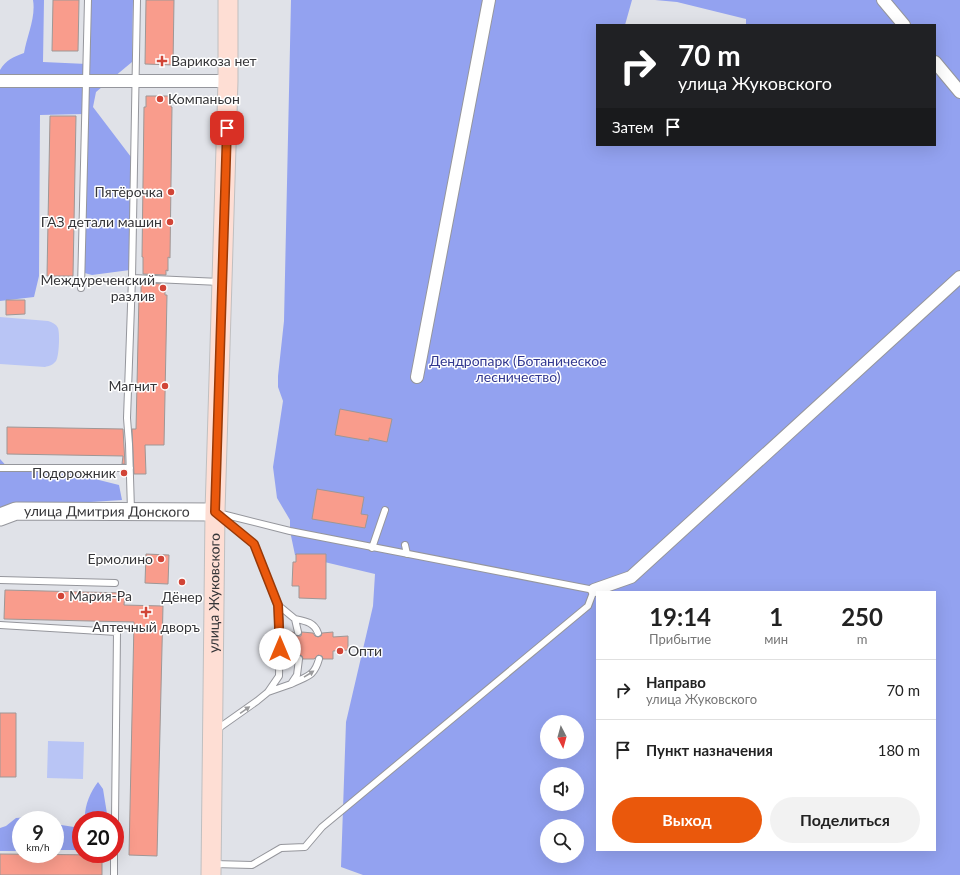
<!DOCTYPE html>
<html lang="ru">
<head>
<meta charset="utf-8">
<style>
	:root { --surface:#fff; --page:#f2f2f2; --text:#222; --muted:#767676; --line:#e0e0e0; --accent:#ea580c }
	body { margin:0; font-family:Lato,sans-serif; background:var(--page); color:var(--text); height:100vh; display:flex; flex-direction:column; font-size:15px; white-space:nowrap }
	* { box-sizing:border-box; margin:0 }
	p { font-size:13px; color:var(--muted) }
	.icon { flex:none; width:22px; height:22px; fill:none; stroke:currentColor; stroke-width:2; stroke-linecap:round; stroke-linejoin:round }
	.map { position:relative; flex:1; overflow:hidden }
	.side { position:absolute; left:596px; top:591px; width:340px; height:260px; display:flex; flex-direction:column; background:var(--surface); border-radius:0px; box-shadow:0 4px 16px #0002 }
	.side>* { flex:none }
	.banner { position:absolute; left:596px; top:24px; width:340px; height:122px; border-radius:0px; box-shadow:0 4px 16px #0002; background:#202124; color:#fff; overflow:hidden }
	.needle { width:26px; rotate:174deg }
	.fabs { position:absolute; left:540px; top:715px; display:grid; gap:8px }
	.fabs a { display:grid; place-items:center; width:44px; height:44px; border-radius:50%; background:var(--surface); box-shadow:0 4px 16px #0002; font-size:20px }
	.speed { position:absolute; left:12px; top:811px; display:flex; gap:8px; font-size:20px; font-weight:700; text-align:center }
	.speed>* { display:grid; place-content:center; width:52px; height:52px; border-radius:50%; background:var(--surface); box-shadow:0 4px 16px #0002; line-height:1 }
	.speed small { font-size:10px; font-weight:400 }
	.speed .limit { border:6px solid #d22; background:#fff; color:#111 }
	.pin { position:absolute; display:grid; place-items:center; width:34px; height:34px; color:#fff; margin:-17px; border-radius:8px; box-shadow:0 2px 6px #0006 }
	.me { position:absolute; width:44px; margin:-22px; rotate:0deg; stroke-linejoin:round; filter:drop-shadow(0 0 3px #0008) }
	.turn { display:flex; align-items:center; gap:14px; height:84px; padding:0 16px; font-size:18px }
	.turn .icon { width:52px; height:52px; stroke-width:2.5 }
	.turn b { display:block; font-size:28px; line-height:34px }
	.then { display:flex; align-items:center; height:38px; padding:0 16px; background:#0003; gap:8px; font-size:15px }
	.eta { display:flex; justify-content:space-evenly; align-items:center; height:68px; text-align:center }
	.eta b { font-size:24px; font-weight:700; line-height:28px }
	.primary-button { display:flex; gap:8px; margin-top:auto; padding:8px 16px }
	.primary-button a { flex:1; height:46px; border-radius:24px; background:var(--accent); color:#fff; font-size:16px; font-weight:700; line-height:46px; text-align:center }
	.primary-button a+a { background:var(--page); color:var(--text) }
	ul { padding:0; list-style:none }
	li { display:flex; align-items:center; gap:12px; height:60px; padding:0 16px; border-top:1px solid var(--line) }
	li div { flex:1 }
	li b { display:block; font-size:15px }
	li em { font-style:normal }
	.map>svg:first-child { display:block }
</style>
</head>
<body>
<div class="map">
<svg width="960" height="875" viewBox="0 0 960 875">
	<rect width="100%" height="100%" fill="#e0e2e8"/>
	<!-- green -->
	<path fill="#b9c5f5" d="M 0,317 L 48,321 C 52,322 56,324 58,328 C 60,334 59,356 56,361 C 53,365 49,366 45,367 L 0,364 Z
		M 48,741 L 84,742 L 83,779 L 47,778 Z"/>
	<!-- forest -->
	<path fill="#93a2f0" fill-rule="evenodd" d="M 33,0 L 44,0 L 43,62 L 87,64 L 88,0 L 133,0 L 132,62 L 96,92 L 93,107 L 131,157 L 130,270 L 92,275 L 81,272 L 84,114 L 40,115 L 39,276 L 34,297 L 0,301 L 0,70 C 6,60 13,57 24,53 C 27,36 36,17 33,0 Z
		M 291,0 L 632,0 L 625,25 L 597,25 L 597,145 L 935,145 L 935,25 L 746,25 L 746,19 L 677,2 L 655,0 L 960,0 L 960,875 L 363,875 L 341,867 L 346,722 L 373,606 L 375,574 L 295,555 L 290,531 L 290,520 L 277,498 L 273,467 L 283,401 L 278,387 L 278,376 L 284,321 ZM 597,592 L 935,592 L 935,850 L 597,850 ZM 547,722 L 577,722 L 577,752 L 547,752 ZM 547,774 L 577,774 L 577,804 L 547,804 ZM 547,826 L 577,826 L 577,856 L 547,856 Z
		M 0,459 L 11,471 L 63,471 L 119,485 L 122,500 L 13,507 L 0,512 Z
		M 98,782 L 103,789 L 108,820 L 85,820 C 84,807 90,792 98,782 Z
		M 29,817 L 34,820 L 21,820 L 21,851 L 0,851 L 0,828 L 6,826 L 16,818 Z
		M 55,824 L 74,827 L 81,824 L 81,850 L 55,850 Z"/>
	<!-- building -->
	<path fill="#f99c8c" stroke="#9e9796" d="M 53,0 L 79,0 L 78,51 L 52,51 Z
		M 146,0 L 174,0 L 173,65 L 145,64 Z
		M 146,96 L 171,96 L 171,107 L 172,107 L 170,258 L 168,257 L 168,271 L 166,270 L 166,275 L 143,274 L 143,257 L 142,257 L 144,107 L 146,107 Z
		M 50,116 L 76,116 L 73,276 L 47,276 Z
		M 143,283 L 165,284 L 165,295 L 167,295 L 164,445 L 145,445 L 146,474 L 134,474 L 132,429 L 136,429 L 139,295 L 141,295 L 141,284 Z
		M 6,300 L 25,300 L 25,314 L 6,315 Z
		M 340,409 L 392,419 L 387,442 L 369,438 L 369,441 L 335,435 Z
		M 7,427 L 123,429 L 125,464 L 122,464 L 123,456 L 7,454 Z
		M 317,489 L 364,497 L 361,514 L 368,515 L 365,528 L 312,519 Z
		M 146,554 L 169,555 L 168,584 L 145,583 Z
		M 296,554 L 326,554 L 326,599 L 299,598 L 299,586 L 292,586 L 293,562 L 296,562 Z
		M 5,590 L 125,593 L 124,605 L 163,606 L 157,856 L 129,855 L 134,622 L 4,619 Z
		M 289,632 L 293,632 L 297,636 L 301,636 L 302,632 L 313,633 L 315,636 L 318,637 L 321,636 L 322,633 L 333,632 L 333,637 L 348,636 L 348,650 L 333,651 L 333,659 L 323,659 L 322,656 L 318,655 L 314,659 L 303,659 L 302,656 L 299,655 L 296,656 L 295,659 L 290,659 Z
		M 0,713 L 16,713 L 16,777 L 0,777 Z
		M 0,854 L 102,855 L 102,875 L 0,875 Z"/>
	<g fill="none" stroke-linecap="round" stroke-linejoin="round">
		<!-- lane casing -->
		<g stroke="#95969c" stroke-width="8">
			<path id="lane" d="M 132,278 L 220,282
				M 81,288 L 88,0
				M 0,468 L 130,468
				M 131,510 L 129,444 L 127,418 L 132,278 L 137,0
				M 405,545 L 407,554
				M 372,548 L 385,510
				M 0,580 L 115,583
				M 278,605 L 295,619 L 298,632
				M 295,619 C 305,621 314,622 318,633
				M 0,625 L 117,632 L 115,820
				M 291,684 C 307,676 314,677 319,659
				M 268,692 L 291,684 L 297,675 L 299,659
				M 216,730 L 257,701 L 268,692 L 279,676 L 280,623 L 278,605 L 254,544 L 218,515
				M 214,864 L 252,865 L 281,848 L 305,847 L 322,827 L 588,606 L 594,590 L 290,531 L 218,513
				M 114,875 L 114,854"/>
		</g>
		<!-- street casing -->
		<g stroke="#95969c" stroke-width="14">
			<path id="street" d="M 883,0 L 904,25
				M 935,62 L 960,92
				M 0,81 L 228,81
				M 417,377 L 489,0
				M 594,590 L 631,577 L 960,277"/>
		</g>
		<!-- secondary casing -->
		<g stroke="#95969c" stroke-width="19">
			<g id="secondary">
				<path id="s1" d="M 0,517 L 16,511 L 215,512"/>
			</g>
		</g>
		<!-- primary casing -->
		<g stroke="#bfbfc0" stroke-width="21">
			<g id="primary">
				<path id="s2" d="M 211,875 L 215,512 L 228,81 L 228,0"/>
			</g>
		</g>
		<!-- lane -->
		<use href="#lane" stroke="#fff" stroke-width="6"/>
		<!-- street -->
		<use href="#street" stroke="#fff" stroke-width="12"/>
		<!-- secondary -->
		<use href="#secondary" stroke="#fff" stroke-width="17"/>
		<!-- primary -->
		<use href="#primary" stroke="#feded4" stroke-width="19"/>
	</g>
	<!-- one-way arrows -->
	<defs><path id="oneway-solid" d="M-6-.8H1V-3.2L6.5 0L1 3.2V.8H-6Z"/></defs>
	<g fill="#9a9a9c">
		<use href="#oneway-solid" transform="translate(309 674) rotate(-32)"/>
		<use href="#oneway-solid" transform="translate(245 710) rotate(-35)"/>
	</g>
	<g fill="none" stroke-linecap="round" stroke-linejoin="round">
		<!-- route casing -->
		<g stroke="#983908" stroke-width="10">
			<path id="route" d="M 227,128 L 215,512 L 254,544 L 278,605 L 280,649"/>
		</g>
		<!-- route -->
		<use href="#route" stroke="#ea580c" stroke-width="7"/>
	</g>
	<!-- markers -->
	<g fill="#d14436" stroke="#fff" stroke-width="1.5">
		<path d="M160 55h4v4h4v4h-4v4h-4v-4h-4v-4h4z"/>
		<circle cx="160" cy="99" r="4"/>
		<circle cx="171" cy="192" r="4"/>
		<circle cx="170" cy="222" r="4"/>
		<circle cx="163" cy="288" r="4"/>
		<circle cx="165" cy="386" r="4"/>
		<circle cx="124" cy="473" r="4"/>
		<circle cx="161" cy="559" r="4"/>
		<circle cx="182" cy="582" r="4"/>
		<circle cx="61" cy="596" r="4"/>
		<path d="M144 606h4v4h4v4h-4v4h-4v-4h-4v-4h4z"/>
		<circle cx="340" cy="651" r="4"/>
	</g>
	<g text-anchor="middle" stroke-width="3" stroke-linejoin="round" paint-order="stroke">
		<!-- poi labels -->
		<g font-size="14" fill="#363639" stroke="#fff" text-anchor="end">
			<text x="171" y="66" text-anchor="start">Варикоза нет</text>
			<text x="168" y="104" text-anchor="start">Компаньон</text>
			<text x="163" y="197">Пятёрочка</text>
			<text x="162" y="227">ГАЗ детали машин</text>
			<text x="155" y="285">Междуреченский<tspan x="155" dy="16">разлив</tspan></text>
			<text x="157" y="391">Магнит</text>
			<text x="116" y="478">Подорожник</text>
			<text x="153" y="564">Ермолино</text>
			<text x="69" y="601" text-anchor="start">Мария-Ра</text>
			<text x="182" y="602" text-anchor="middle">Дёнер</text>
			<text x="146" y="632" text-anchor="middle">Аптечный дворъ</text>
			<text x="348" y="656" text-anchor="start">Опти</text>
		</g>
		<!-- park labels -->
		<g font-size="14" fill="#323890" stroke="#fff">
			<text x="518" y="366">Дендропарк (Ботаническое<tspan x="518" dy="16">лесничество)</tspan></text>
		</g>
		<!-- street labels -->
		<g font-size="14" fill="#363639" stroke="#fff">
			<text dy="5" stroke="none"><textPath href="#s1" startOffset="108">улица Дмитрия Донского</textPath></text>
			<text dy="5" stroke="none"><textPath href="#s2" startOffset="282">улица Жуковского</textPath></text>
		</g>
	</g>
</svg>
<div class="fabs">
<a><svg class="needle" viewBox="-14 -14 28 28"><path d="M0-13l5 13h-10z" fill="#e53935"/><path d="M0 13l5-13h-10z" fill="#767676"/></svg></a>
<a><svg class="icon" aria-label="sound" viewBox="0 0 24 24"><path d="M4 9h4l5-4v14l-5-4H4zM17 9q2 3 0 6"/></svg></a>
<a><svg class="icon" aria-label="search" viewBox="0 0 24 24"><circle cx="10" cy="10" r="6"/><path d="M15 15l6 6"/></svg></a>
</div>
<div class="speed"><div>9<small>km/h</small></div><div class="limit">20</div></div>
<div class="pin" style="left:227px;top:128px;background:#d93025"><svg class="icon" aria-label="arrive" viewBox="0 0 24 24"><path d="M6 21V4h12l-3 4 3 4H6"/></svg></div>
<svg class="me" style="left:280px;top:649px" viewBox="-20 -20 40 40"><circle r="19" fill="#fff"/><path d="M0-13L10 11 0 6-10 11z" fill="#ea580c"/></svg>
<div class="banner">
<div class="turn"><svg class="icon" aria-label="right" viewBox="0 0 24 24"><path d="M7 20v-9h11M14 6l5 5-5 5"/></svg><div><b>70 m</b>улица Жуковского</div></div>
<div class="then">Затем<svg class="icon" aria-label="arrive" viewBox="0 0 24 24"><path d="M6 21V4h12l-3 4 3 4H6"/></svg></div>
</div>
<section class="side">
<div class="eta">
<div><b>19:14</b><p>Прибытие</p></div>
<div><b>1</b><p>мин</p></div>
<div><b>250</b><p>m</p></div>
</div>
<ul>
<li><svg class="icon" aria-label="right" viewBox="0 0 24 24"><path d="M7 20v-9h11M14 6l5 5-5 5"/></svg><div><b>Направо</b><p>улица Жуковского</p></div><em>70 m</em></li>
<li><svg class="icon" aria-label="arrive" viewBox="0 0 24 24"><path d="M6 21V4h12l-3 4 3 4H6"/></svg><div><b>Пункт назначения</b></div><em>180 m</em></li>
</ul>
<div class="primary-button"><a>Выход</a><a>Поделиться</a></div>
</section>
</div>
</body>
</html>
